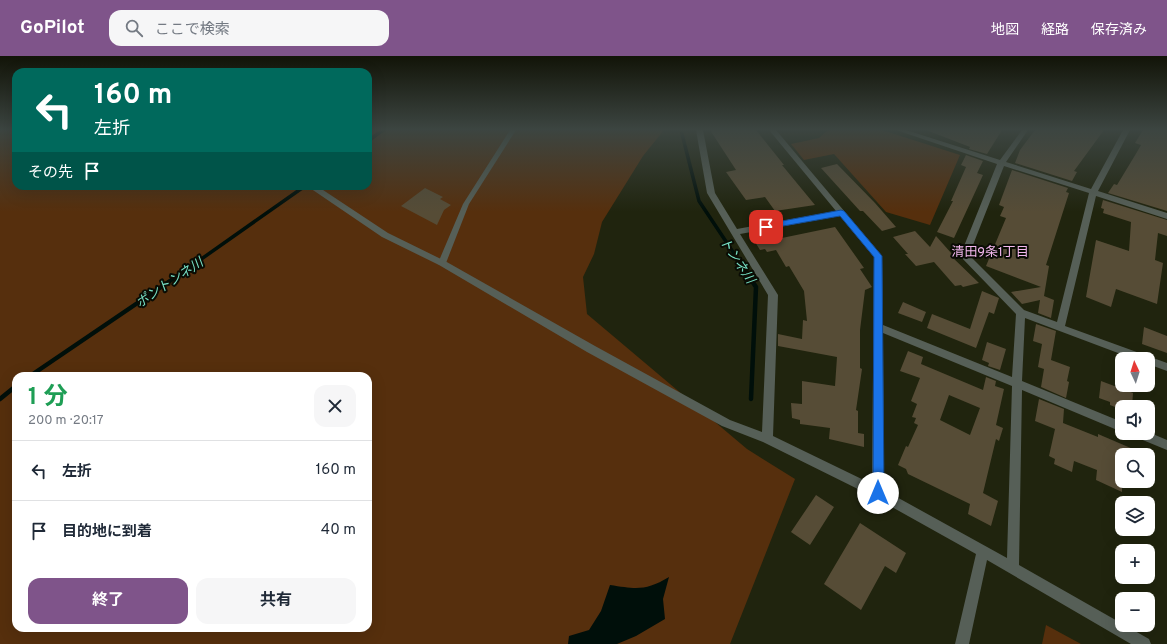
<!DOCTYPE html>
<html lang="ja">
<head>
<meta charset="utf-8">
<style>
	:root { --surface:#fff; --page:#f6f6f7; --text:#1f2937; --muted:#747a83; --line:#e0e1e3; --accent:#7f548a }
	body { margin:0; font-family:Overpass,"Noto Sans JP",sans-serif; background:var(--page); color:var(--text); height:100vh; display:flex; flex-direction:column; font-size:15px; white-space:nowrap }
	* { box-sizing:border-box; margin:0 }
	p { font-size:13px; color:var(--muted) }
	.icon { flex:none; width:22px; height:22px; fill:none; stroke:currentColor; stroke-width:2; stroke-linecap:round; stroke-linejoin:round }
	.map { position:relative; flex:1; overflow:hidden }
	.drawer { position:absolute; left:12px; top:316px; width:360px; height:260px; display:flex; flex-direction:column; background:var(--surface); border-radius:12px; box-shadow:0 4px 16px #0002 }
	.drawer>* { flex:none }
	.guide { position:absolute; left:12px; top:12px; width:360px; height:122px; border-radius:12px; box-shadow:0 4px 16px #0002; background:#00695c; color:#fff; overflow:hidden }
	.needle { width:26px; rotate:356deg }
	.tools { position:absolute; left:1115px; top:296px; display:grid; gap:8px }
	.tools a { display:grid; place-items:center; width:40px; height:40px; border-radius:8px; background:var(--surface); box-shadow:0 4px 16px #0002; font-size:20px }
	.pin { position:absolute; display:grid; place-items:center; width:34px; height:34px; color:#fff; margin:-17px; border-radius:8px; box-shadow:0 2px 6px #0006 }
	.me { position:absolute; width:44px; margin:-22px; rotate:0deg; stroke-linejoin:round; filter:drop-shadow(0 0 3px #0008) }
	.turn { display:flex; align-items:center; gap:14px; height:84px; padding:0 16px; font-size:18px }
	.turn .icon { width:52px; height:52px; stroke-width:2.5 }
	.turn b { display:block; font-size:28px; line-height:34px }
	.then { display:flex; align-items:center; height:38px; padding:0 16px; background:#0003; gap:8px; font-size:15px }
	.round { display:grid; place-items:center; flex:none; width:42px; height:42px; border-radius:12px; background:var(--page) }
	.summary { display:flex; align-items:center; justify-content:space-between; height:68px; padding:0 16px }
	h1 { font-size:24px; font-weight:700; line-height:30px; color:#1e9e55 }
	.button { display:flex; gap:8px; margin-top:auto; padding:8px 16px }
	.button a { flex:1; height:46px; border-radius:12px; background:var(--accent); color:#fff; font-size:16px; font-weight:700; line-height:46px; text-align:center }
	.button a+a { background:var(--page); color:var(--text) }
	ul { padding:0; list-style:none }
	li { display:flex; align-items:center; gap:12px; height:60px; padding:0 16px; border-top:1px solid var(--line) }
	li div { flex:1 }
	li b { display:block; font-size:15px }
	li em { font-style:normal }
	header { display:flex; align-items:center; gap:24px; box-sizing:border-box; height:56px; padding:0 20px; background:var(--accent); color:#fff }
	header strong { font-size:19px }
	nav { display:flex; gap:22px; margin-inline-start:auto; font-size:14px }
	.search { width:280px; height:36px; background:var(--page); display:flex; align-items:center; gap:10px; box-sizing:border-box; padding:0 14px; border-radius:12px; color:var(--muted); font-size:15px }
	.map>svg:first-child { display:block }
</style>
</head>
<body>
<header>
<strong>GoPilot</strong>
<div class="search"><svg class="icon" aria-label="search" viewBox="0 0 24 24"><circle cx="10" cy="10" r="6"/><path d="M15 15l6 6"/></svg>ここで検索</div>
<nav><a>地図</a><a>経路</a><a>保存済み</a></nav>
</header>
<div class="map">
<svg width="1167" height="588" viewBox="0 0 1167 588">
	<rect width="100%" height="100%" fill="#20240e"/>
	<!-- green -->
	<path fill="#562f0d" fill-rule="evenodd" d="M 0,74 L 16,74 L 16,130 L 368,130 L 368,74 L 664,74 L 643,100 L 602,166 L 594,198 L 583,221 L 587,258 L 747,393 L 795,423 L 730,588 L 0,588 ZM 16,320 L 368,320 L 368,572 L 16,572 Z
		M 828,74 L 882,74 L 960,99 L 930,169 L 886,156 L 834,98 L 804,104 L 791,88 L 819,82 Z
		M 1046,569 L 1081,588 L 1042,588 Z"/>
	<!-- water -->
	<path fill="#000f0a" d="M 669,521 L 663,543 L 665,563 L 636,580 L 617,588 L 568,588 L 569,580 L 589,574 L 601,555 L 610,529 C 636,533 646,535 669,521 Z"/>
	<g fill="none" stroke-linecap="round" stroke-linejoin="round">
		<!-- stream-far1 -->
		<path stroke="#000f0a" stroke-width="3.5" d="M 681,74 L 699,145 L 743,211
			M 368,85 L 383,74
			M 190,211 L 305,130"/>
		<!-- stream -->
		<path stroke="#000f0a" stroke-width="4.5" d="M 742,210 L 756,231 L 751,343
			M 30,320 L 192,210
			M 0,343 L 16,330"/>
	</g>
	<!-- building -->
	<path fill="#564c36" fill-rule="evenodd" d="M 710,74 L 756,74 L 784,109 L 782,109 L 815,149 L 775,155 L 765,141 L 746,144 L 726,116 L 736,114 Z
		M 926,74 L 1002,74 L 987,98 L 969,93 L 970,91 Z
		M 1035,74 L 1104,74 L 1074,115 L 1077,116 L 1072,125 L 1015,107 L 1020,94 Z
		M 1143,74 L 1167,74 L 1167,155 L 1108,137 L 1114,128 L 1117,129 L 1137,96 L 1141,89 L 1135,87 Z
		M 966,99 L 983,105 L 977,117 L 983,119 L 954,182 L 937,176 L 953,145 L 951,145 L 966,111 L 961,109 Z
		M 837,108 L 875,147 L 896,171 L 882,175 L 863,155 L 860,155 L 821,112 Z
		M 1012,114 L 1068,132 L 1066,136 L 1069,137 L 1046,209 L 1049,210 L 1044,240 L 1054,244 L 1051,262 L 1056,264 L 1038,257 L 1040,244 L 1022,248 L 1011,236 L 1041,231 L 986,210 L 1006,162 L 1000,160 L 1004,151 L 999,149 Z
		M 425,132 L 443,141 L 440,143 L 451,149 L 444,154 L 437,169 L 401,150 Z
		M 1103,144 L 1167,164 L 1167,180 L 1158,177 L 1155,204 L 1163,207 L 1157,248 L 1116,233 L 1111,251 L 1086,241 L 1096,184 L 1129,195 L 1131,166 L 1103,157 L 1104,153 L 1101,152 Z
		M 835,171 L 864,212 L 860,213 L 872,231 L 865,234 L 860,274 L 860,312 L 862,313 L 856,354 L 858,355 L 858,377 L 864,378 L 864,391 L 829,383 L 830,372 L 800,368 L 800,364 L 792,362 L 791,347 L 802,348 L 802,325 L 835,330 L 837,301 L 778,290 L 778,278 L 802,283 L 803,264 L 807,265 L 804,235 L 789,210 L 786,211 L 776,194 L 767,196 L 765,193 L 760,194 L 752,181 L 773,177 L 777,183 Z
		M 915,175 L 930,191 L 936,180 L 952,198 L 951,200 L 979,227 L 963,231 L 961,229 L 955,230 L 934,206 L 916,210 L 905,198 L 908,198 L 893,181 Z
		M 982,235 L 999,242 L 994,258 L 989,256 L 976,292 L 927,272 L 932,258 L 970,273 Z
		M 903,246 L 926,256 L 922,266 L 898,257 Z
		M 1036,268 L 1056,275 L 1051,304 L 1070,311 L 1067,325 L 1069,326 L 1066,342 L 1041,331 L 1044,313 L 1038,311 L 1042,288 L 1033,285 Z
		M 1144,271 L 1167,280 L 1167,297 L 1142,288 Z
		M 987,286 L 1006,293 L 1000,314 L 988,310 L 989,307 L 982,304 Z
		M 908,295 L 923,301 L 921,308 L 983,334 L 986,321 L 996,325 L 995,330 L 1004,333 L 996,369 L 1003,372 L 999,385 L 996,383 L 983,437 L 998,445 L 991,470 L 968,458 L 970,448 L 908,418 L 906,413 L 898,409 L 906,390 L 908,391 L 918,369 L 914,367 L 916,362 L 912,361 L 917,348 L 911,345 L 920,322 L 900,315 ZM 949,339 L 980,352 L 970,379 L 940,364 Z
		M 1101,325 L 1133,337 L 1132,351 L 1115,351 L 1110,349 L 1110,346 L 1099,342 Z
		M 1039,343 L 1064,353 L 1063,367 L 1098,381 L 1098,378 L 1147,399 L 1122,399 L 1122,436 L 1096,424 L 1097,414 L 1074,405 L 1072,416 L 1054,408 L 1055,403 L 1049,400 L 1055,373 L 1035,365 Z
		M 816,439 L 834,451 L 810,489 L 791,476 Z
		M 860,467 L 906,497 L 896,517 L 885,510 L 861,554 L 824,528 Z"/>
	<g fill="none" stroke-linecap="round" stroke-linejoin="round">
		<!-- lane -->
		<path fill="#565f57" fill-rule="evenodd" d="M 510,74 L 516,74 L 469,148 L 446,207 L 445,209 L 439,209 L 438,207 L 463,148 Z"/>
		<!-- street -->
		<path fill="#565f57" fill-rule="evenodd" d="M 696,74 L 703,74 L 715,137 L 737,173 L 836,155 L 769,74 L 776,74 L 882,200 L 883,269 L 1012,321 L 1016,258 L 960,200 L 997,108 L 896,74 L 906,74 L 1000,104 L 1022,74 L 1028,74 L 1006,106 L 1091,133 L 1123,74 L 1130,74 L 1098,135 L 1167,157 L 1167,163 L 1096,140 L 1065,270 L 1167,307 L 1167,315 L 1148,308 L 1148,303 L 1134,303 L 1025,262 L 1022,325 L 1122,366 L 1122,376 L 1022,334 L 1019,509 L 1149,583 L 1151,588 L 1131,588 L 987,504 L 969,588 L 955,588 L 976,498 L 874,441 L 763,386 L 722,370 L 587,296 L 439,209 L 382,181 L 307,130 L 317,130 L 388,177 L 445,205 L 595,290 L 730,364 L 762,376 L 768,239 L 707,137 ZM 1004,110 L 1089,137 L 1057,266 L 1024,254 L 969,199 ZM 840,160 L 874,201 L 872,428 L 773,380 L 778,239 L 740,178 ZM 883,277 L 1012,330 L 1007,502 L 884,434 Z
			M 1148,376 L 1167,384 L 1167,394 L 1133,380 L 1131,377 Z"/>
	</g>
	<!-- sky -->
	<linearGradient id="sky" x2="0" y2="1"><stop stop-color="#121408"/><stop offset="0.47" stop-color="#3c4541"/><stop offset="1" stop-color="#3c4541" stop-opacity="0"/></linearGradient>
	<rect width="1167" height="156" fill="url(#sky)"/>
	<!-- route -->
	<path fill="#1a73e8" stroke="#114b97" d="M 841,154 L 844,155 L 882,200 L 884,437 L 882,440 L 878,442 L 875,440 L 873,437 L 874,201 L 840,160 L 766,173 L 762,171 L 766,168 Z"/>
	<g text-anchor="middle" stroke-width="4" stroke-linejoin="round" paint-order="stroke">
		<!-- neighbourhood labels -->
		<g font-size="13" fill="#f3b7ee" stroke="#0a0c04">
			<text x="990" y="200">清田9条1丁目</text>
		</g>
		<!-- water labels -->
		<g font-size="13" font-style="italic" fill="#77e2c7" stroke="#0a0c04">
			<text transform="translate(738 204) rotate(56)" y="5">トンネ川</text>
			<text transform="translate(169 226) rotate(-34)" y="5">ポントンネ川</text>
		</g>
	</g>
</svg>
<div class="tools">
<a><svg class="needle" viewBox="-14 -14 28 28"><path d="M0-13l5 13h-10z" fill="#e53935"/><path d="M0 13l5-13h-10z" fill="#747a83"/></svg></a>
<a><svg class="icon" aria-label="sound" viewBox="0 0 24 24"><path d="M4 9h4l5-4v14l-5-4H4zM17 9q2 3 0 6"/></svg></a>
<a><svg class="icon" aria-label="search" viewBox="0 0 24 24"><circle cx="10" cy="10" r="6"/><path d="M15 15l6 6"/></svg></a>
<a><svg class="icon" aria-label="layers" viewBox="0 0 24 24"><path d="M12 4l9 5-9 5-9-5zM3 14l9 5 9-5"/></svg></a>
<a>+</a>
<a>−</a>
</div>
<div class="pin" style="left:766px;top:171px;background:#d93025"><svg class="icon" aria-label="arrive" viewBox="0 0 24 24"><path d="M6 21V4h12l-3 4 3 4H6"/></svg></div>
<svg class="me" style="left:878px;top:437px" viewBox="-20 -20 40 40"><circle r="19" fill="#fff"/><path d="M0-13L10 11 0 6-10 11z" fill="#1a73e8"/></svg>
<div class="guide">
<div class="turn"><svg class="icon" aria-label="left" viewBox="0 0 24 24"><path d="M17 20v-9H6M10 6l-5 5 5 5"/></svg><div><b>160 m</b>左折</div></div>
<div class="then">その先<svg class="icon" aria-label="arrive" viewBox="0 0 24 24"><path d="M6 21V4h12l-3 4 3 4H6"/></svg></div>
</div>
<section class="drawer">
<div class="summary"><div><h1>1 分</h1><p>200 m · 20:17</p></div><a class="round"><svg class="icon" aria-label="close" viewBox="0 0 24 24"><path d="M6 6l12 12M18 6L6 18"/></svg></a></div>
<ul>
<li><svg class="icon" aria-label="left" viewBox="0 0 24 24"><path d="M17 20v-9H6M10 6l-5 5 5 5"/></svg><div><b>左折</b></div><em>160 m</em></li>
<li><svg class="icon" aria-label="arrive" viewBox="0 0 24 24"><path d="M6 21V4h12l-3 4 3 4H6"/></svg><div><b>目的地に到着</b></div><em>40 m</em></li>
</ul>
<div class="button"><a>終了</a><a>共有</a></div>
</section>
</div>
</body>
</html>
